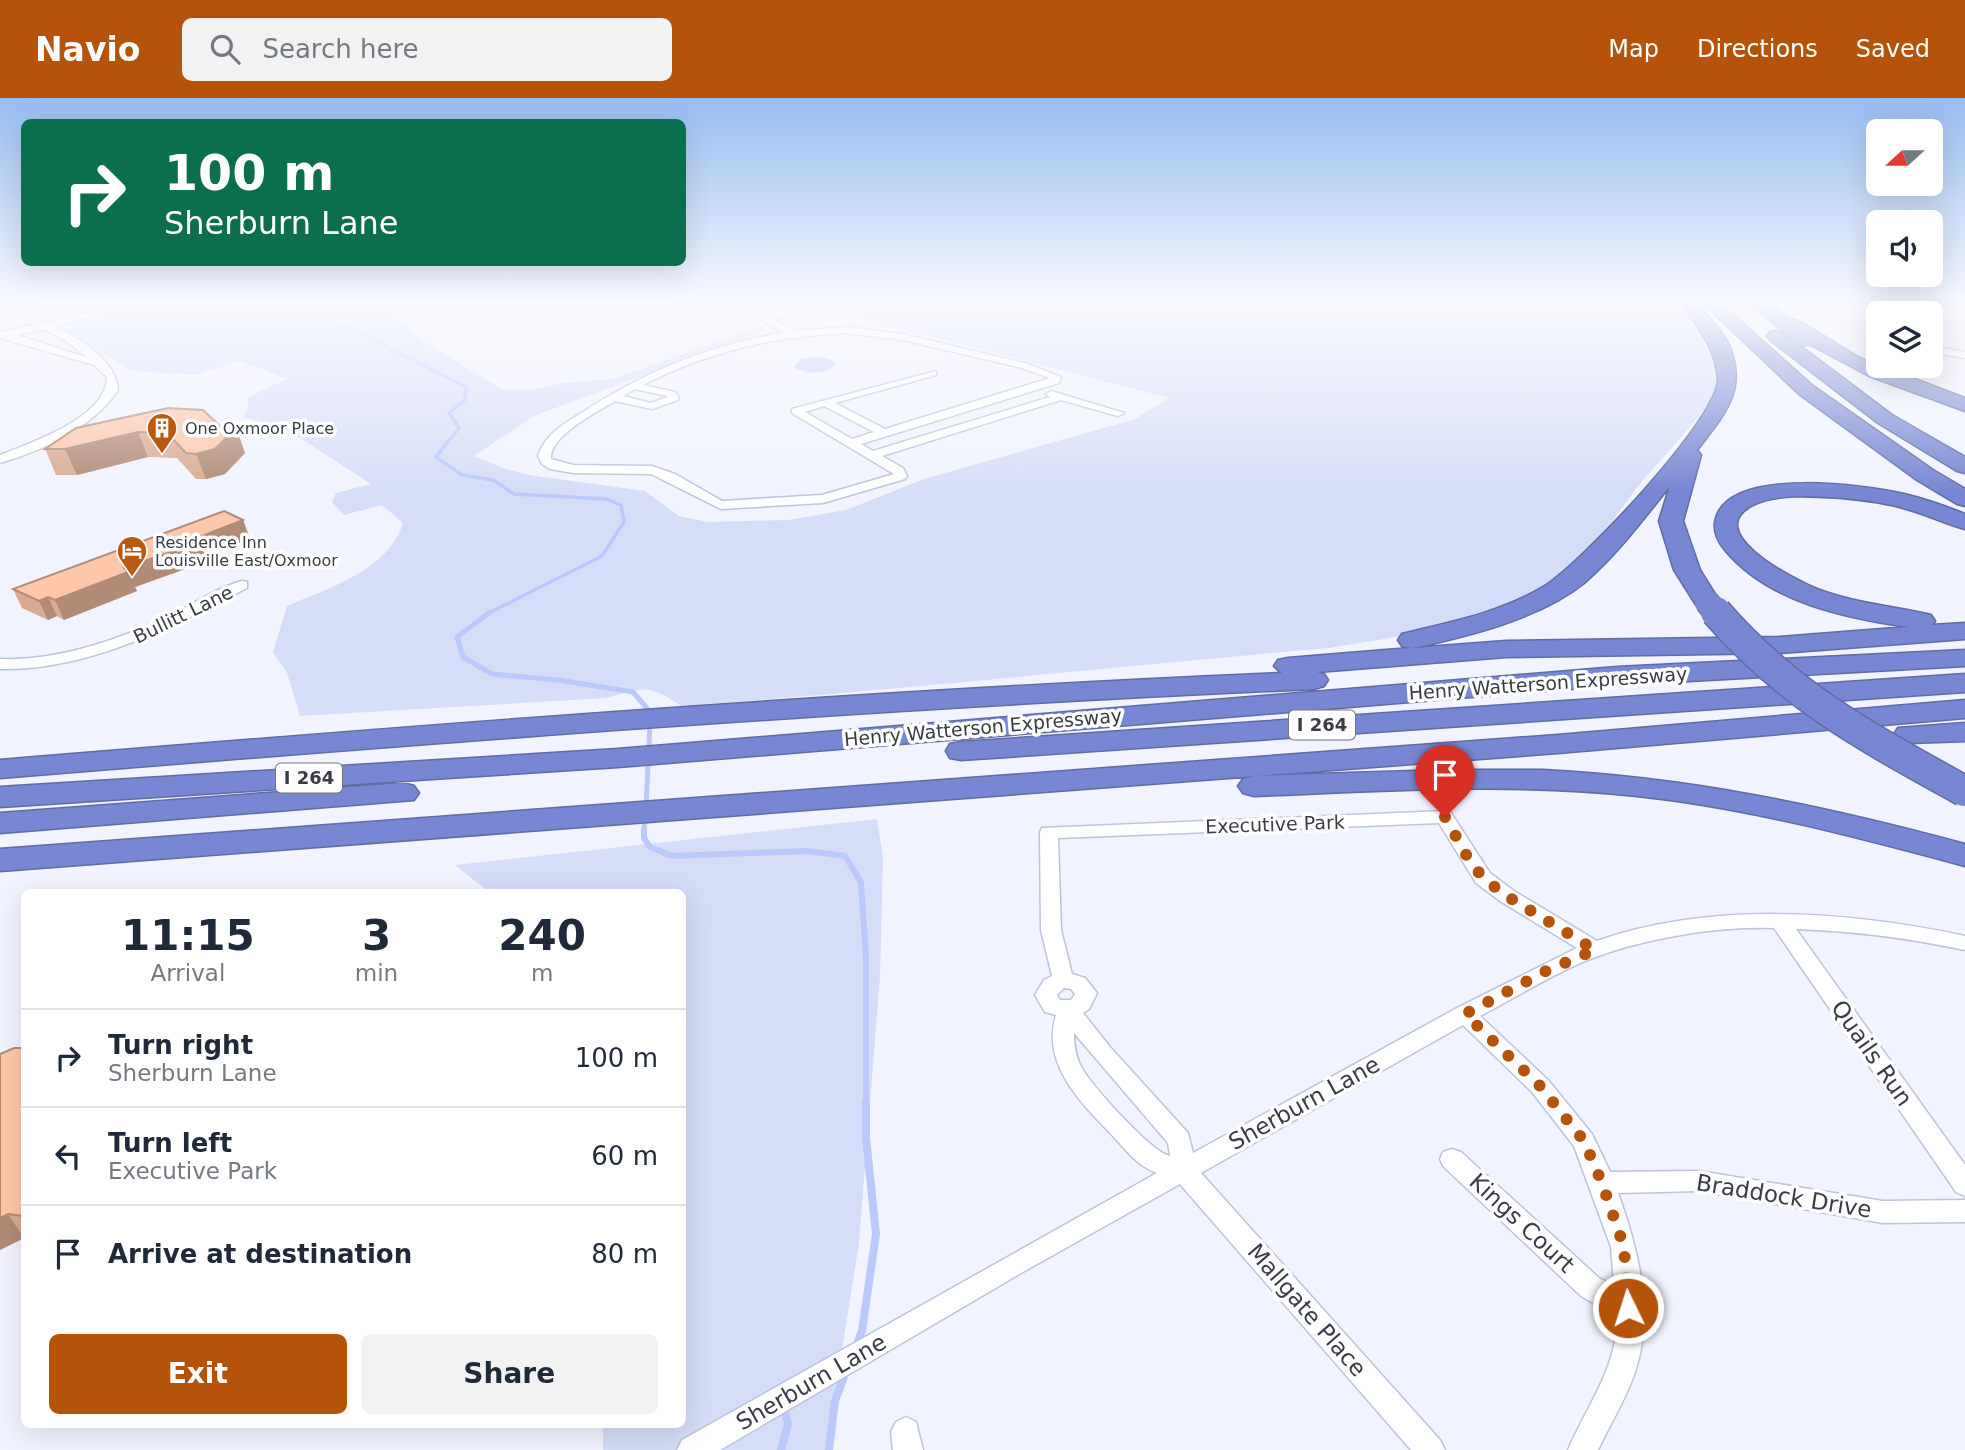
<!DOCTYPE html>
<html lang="en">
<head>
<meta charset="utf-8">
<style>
	:root { --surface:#fff; --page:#f2f2f3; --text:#1f2937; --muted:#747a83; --line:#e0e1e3; --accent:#b45309 }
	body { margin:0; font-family:"DejaVu Sans",sans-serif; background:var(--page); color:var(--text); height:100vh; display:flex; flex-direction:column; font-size:26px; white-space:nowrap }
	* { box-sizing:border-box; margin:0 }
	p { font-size:23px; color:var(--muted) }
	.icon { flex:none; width:38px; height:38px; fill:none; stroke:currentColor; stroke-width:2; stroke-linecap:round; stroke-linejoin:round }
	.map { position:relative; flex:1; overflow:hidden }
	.panel { position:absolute; left:21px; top:791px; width:665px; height:539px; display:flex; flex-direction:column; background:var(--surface); border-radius:10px; box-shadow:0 7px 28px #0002 }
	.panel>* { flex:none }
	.top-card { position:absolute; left:21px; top:21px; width:665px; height:147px; border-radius:10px; box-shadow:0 7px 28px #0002; background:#0b6e4f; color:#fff; overflow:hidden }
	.needle { width:46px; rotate:249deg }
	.buttons { position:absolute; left:1866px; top:21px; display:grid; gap:14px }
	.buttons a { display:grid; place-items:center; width:77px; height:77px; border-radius:10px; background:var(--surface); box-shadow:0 7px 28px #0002; font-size:35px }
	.pin { position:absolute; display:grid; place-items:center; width:60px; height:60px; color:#fff; margin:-72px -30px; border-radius:50% 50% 50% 0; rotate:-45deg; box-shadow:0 0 7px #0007 }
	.pin .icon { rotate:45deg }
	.me { position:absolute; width:77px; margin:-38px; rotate:356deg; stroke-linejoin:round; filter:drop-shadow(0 0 5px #0008) }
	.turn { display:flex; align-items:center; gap:24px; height:147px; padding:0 28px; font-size:32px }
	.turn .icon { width:91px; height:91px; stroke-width:2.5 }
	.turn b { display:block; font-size:49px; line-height:60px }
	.eta { display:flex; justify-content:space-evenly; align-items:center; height:119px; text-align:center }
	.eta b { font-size:42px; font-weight:700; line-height:49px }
	.button { display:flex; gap:14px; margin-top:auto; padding:14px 28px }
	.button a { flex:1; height:80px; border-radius:10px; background:var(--accent); color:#fff; font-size:28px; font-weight:700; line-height:80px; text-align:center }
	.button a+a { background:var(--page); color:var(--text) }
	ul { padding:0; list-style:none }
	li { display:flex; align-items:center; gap:21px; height:98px; padding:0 28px; border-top:2px solid var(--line) }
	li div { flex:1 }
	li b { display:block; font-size:26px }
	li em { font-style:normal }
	header { display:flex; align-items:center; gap:42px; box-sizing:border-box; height:98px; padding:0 35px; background:var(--accent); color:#fff }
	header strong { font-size:33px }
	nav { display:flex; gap:38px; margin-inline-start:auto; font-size:24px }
	.search { width:490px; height:63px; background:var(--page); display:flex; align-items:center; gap:18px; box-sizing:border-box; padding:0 24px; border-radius:10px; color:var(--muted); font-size:26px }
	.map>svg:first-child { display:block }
</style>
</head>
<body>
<header>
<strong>Navio</strong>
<div class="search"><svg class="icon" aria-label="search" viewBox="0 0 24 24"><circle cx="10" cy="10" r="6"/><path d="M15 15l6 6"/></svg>Search here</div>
<nav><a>Map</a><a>Directions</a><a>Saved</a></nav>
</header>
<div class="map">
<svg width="1965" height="1352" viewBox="0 0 1965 1352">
	<rect width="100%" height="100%" fill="#f1f4fe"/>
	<!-- green -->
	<path fill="#d6ddf8" d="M 148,206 L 358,206 L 396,208 L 397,220 L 420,240 L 501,291 L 532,292 L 563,285 L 612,281 L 760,229 L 765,232 L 534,318 L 474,358 L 506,371 L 529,377 L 645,393 L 679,418 L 707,424 L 788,422 L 846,412 L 924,381 L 1135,321 L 1169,300 L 817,209 L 798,215 L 779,206 L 1679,206 L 1709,241 L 1715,262 L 1717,292 C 1695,327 1665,356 1639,387 C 1617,414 1599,448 1571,470 C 1505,524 1411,537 1329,550 C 1113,569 897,592 681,608 C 648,585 642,590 607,600 L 300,618 L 287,575 L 273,554 L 287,508 C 328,490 388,473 403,425 L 382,407 L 344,417 L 332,404 L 336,395 L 371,386 L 286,331 L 244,319 L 248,310 L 248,299 L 287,281 L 240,263 L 195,277 L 131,273 L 63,231 Z
		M 877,721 L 883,759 L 880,879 L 859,1145 L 826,1352 L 603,1352 L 603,1327 L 682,1326 L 682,794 L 489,794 L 455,767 Z"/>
	<!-- water -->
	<path fill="#bcc9fd" d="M 814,259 L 828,260 L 837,266 C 826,277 807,277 794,269 L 801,261 Z"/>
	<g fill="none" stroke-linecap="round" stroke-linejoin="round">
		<!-- stream-far3 -->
		<path stroke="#bcc9fd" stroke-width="3.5" d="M 155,206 L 210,223 L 234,225 L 286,222 L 348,229 L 466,289 L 465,302 L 449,315 L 459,330 L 436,359 L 462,377 L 493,382 L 514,396 L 606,401 L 621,407 L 624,424 L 602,458 L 487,516"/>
		<!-- stream-far2 -->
		<path stroke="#bcc9fd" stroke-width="5" d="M 490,514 L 457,539 L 463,559 L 492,576 L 558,582 L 633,594 L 651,615
			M 646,710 L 650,625
			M 644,733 L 645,719"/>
		<!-- stream-far1 -->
		<path stroke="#bcc9fd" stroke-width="6" d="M 644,731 L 644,740 L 650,749 L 672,758 L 807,753 L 845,758 L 861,784 L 866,860 L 866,1007"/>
		<!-- stream -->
		<path stroke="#bcc9fd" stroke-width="8" d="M 856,1248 L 862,1233 L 876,1136 L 866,1040 L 866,1005
			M 781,1352 L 788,1326 L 783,1308
			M 829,1352 L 835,1303 L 846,1273"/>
		<!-- street casing -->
		<g stroke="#bcc3dc" stroke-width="3">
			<path id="street" d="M 123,206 L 137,206 L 55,229 C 79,240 117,263 118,292 C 93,330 42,353 0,365 L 0,357 C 33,344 107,319 107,279 L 94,267 L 0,240 L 0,234 L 34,227 L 28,224 L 33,221 L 46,225 ZM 44,231 L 69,245 L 86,259 L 17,237 Z
				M 734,206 L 745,206 L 766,217 L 808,206 L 821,206 L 773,221 L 795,233 L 847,229 L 903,236 L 1028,266 L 1061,279 L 1059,285 L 861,346 L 873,353 L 1050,299 L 1046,296 L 1051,293 L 1124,315 L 1118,318 L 1061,302 L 882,358 L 903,370 L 907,378 L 905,381 L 823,405 L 721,411 L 651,376 L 573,375 L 550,371 L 542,366 L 538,358 C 545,336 565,325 583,314 C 644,274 712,246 784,235 ZM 847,235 L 903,242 L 1022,270 L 1050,280 L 885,331 L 835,305 L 936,277 L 936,273 L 792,311 L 792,315 L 894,376 L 822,397 L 722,403 L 675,376 L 652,368 L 573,367 L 551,361 C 549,338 597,314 615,303 L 652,311 L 678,302 L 679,300 L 675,294 L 643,287 C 707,254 775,238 847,235 ZM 635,291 L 667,298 L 667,299 L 651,305 L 623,298 ZM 824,308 L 874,334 L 852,341 L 805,314 Z
				M 1930,248 L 1965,254 L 1965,260 L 1930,254 Z
				M 242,483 L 247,484 L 247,490 C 172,529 87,573 0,571 L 0,561 C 59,563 121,541 173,516 C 195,505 219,489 242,483 Z
				M 1445,713 L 1451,715 L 1490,775 L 1514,793 L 1597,843 C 1711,803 1848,813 1965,838 L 1965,852 C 1909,840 1853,833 1796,831 L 1965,1067 L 1965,1098 L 1956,1094 L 1774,830 C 1714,828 1640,841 1585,863 C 1549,878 1515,900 1480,918 L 1548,982 L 1592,1036 L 1610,1074 L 1699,1073 L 1883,1103 L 1965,1102 L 1965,1124 L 1883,1125 L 1699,1093 L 1618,1095 C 1638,1151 1655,1215 1635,1274 C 1626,1301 1610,1326 1598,1352 L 1568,1352 C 1586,1309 1620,1266 1616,1218 L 1581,1198 L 1443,1068 L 1440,1061 L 1443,1054 L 1452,1051 L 1461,1054 L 1599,1180 L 1614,1188 L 1611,1149 L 1574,1048 L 1532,994 L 1463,927 L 1201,1075 L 1440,1342 L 1445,1352 L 1411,1352 L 1180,1086 L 1021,1175 L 720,1352 L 677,1352 L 682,1342 L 1157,1075 C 1137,1068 1126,1052 1112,1037 C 1080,1004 1041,966 1056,917 L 1045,914 L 1035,897 L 1044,882 L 1052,878 L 1041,832 L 1040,734 L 1042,730 ZM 1439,725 L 1476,785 L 1500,803 L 1577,850 L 1457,910 L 1193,1055 L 1188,1035 L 1110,949 L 1083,915 L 1089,911 L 1097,895 L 1085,880 L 1072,876 L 1061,832 L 1058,740 ZM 1064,890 L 1071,891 L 1075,896 L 1071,902 L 1060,902 L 1057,897 ZM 1074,935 L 1168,1045 L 1170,1058 C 1150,1053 1095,991 1083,972 C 1076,961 1074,948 1074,935 Z
				M 906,1319 L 916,1324 L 923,1352 L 893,1352 L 891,1334 L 896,1324 Z"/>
		</g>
		<!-- highway casing -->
		<g stroke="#616da2" stroke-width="3">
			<path id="highway" d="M 1682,206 L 1698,206 C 1707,218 1721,231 1728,245 C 1749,291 1724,317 1697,352 L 1701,357 L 1683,423 L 1700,472 L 1720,504 L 1716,510 L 1707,512 L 1698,510 L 1674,472 L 1659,423 L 1670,388 C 1643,421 1617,457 1584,485 C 1539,521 1468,538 1413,550 L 1506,543 L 1780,539 L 1908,529 C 1845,520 1768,504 1725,452 C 1715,440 1711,427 1719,413 C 1743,371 1864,387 1904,396 C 1925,401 1945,408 1965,416 L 1965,431 C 1946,426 1928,417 1910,412 C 1888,405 1865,402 1842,400 C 1814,398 1778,395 1753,407 C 1702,433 1787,477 1808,487 C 1848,505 1889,507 1931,517 L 1935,523 L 1932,527 L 1965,525 L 1965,541 L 1780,555 L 1506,559 L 1317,574 L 1324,576 L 1328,582 L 1324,588 L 1314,591 C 875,610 438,644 0,680 L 0,662 C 427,627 854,593 1282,575 L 1274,568 L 1278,562 L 1288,560 L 1411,550 L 1402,548 L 1398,542 L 1402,536 C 1450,524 1500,515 1543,489 C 1579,468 1720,319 1718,281 C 1716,250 1698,230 1682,206 Z
				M 1704,206 L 1721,206 L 1813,288 L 1933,372 L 1965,391 L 1965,408 L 1957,406 L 1917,382 L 1799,296 Z
				M 1751,206 C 1778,204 1776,218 1799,223 L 1860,260 L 1965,300 L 1965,313 L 1869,278 L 1811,247 L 1799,247 L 1892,317 L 1965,359 L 1965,375 L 1957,373 L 1878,325 L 1770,242 L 1767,238 L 1770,234 L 1776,233 L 1796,245 Z
				M 1965,552 L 1965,568 L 1617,587 L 618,669 L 0,709 L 0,689 L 618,651 L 1617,569 Z
				M 1965,576 L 1965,594 L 961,662 L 950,660 L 946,653 L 950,646 L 961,644 Z
				M 1965,602 L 1965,620 L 1558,655 L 0,773 L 0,751 L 1558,637 Z
				M 1965,625 L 1965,643 L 1909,645 L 1898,642 L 1894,636 L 1898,630 Z
				M 1542,672 C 1687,679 1825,708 1965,746 L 1965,768 C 1857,739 1749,710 1637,698 C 1510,684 1381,693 1254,698 L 1243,695 L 1238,688 L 1243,681 L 1254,678 L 1446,672 Z
				M 403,685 L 414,688 L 419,695 L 414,702 L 0,735 L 0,715 Z"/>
		</g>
		<!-- street -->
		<use href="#street" fill="#fff" fill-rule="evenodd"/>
		<!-- highway -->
		<use href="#highway" fill="#7787d3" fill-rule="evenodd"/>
		<!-- highway-bridge-far1 casing -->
		<g stroke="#616da2" stroke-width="26" stroke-linecap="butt">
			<path id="highway-bridge-far1" d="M 1707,504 L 1717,516"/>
		</g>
		<!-- highway-bridge casing -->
		<g stroke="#616da2" stroke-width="33" stroke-linecap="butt">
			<path id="highway-bridge" d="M 1716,514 C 1790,599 1867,639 1964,693"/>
		</g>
		<!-- highway-bridge-far1 -->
		<use href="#highway-bridge-far1" stroke="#7787d3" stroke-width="24"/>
		<!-- highway-bridge -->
		<use href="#highway-bridge" stroke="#7787d3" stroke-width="30"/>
	</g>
	<!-- wall -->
	<path fill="#daab91" d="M 76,330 L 236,330 L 245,355 L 225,376 L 206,381 L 196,381 L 177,360 L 148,359 L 77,377 L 56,377 L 45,351 Z
		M 243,422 L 250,441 L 186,466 L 188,470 L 135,489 L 137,493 L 64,522 L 57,518 L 48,522 L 22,510 L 13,491 Z
		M 24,950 L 24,1140 L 0,1152 Z"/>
	<!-- shaded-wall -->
	<path fill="#b28b76" d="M 236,330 L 245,355 L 225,376 L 206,381 L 196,356 Z
		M 138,334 L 148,359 L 77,377 L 65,351 Z
		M 243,422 L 250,441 L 186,466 L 188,470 L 135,489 L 137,493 L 64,522 L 55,502 L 174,449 Z
		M 48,499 L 57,518 L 48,522 L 39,503 Z
		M 8,1116 L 24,1140 L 0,1152 L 0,1120 Z"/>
	<!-- building -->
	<path fill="#fec7a9" stroke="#b28b76" stroke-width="2" d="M 168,310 L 203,312 L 222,330 L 236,330 L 215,351 L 196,356 L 186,355 L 167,335 L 138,334 L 65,351 L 45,351 L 76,330 Z
		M 224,413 L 243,422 L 174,449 L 180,451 L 124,470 L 128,474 L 55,502 L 48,499 L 39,503 L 13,491 Z
		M 14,950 L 24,950 L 24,1118 L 8,1116 L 0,1120 L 0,956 Z"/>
	<!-- sky -->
	<linearGradient id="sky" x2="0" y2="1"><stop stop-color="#96bcf0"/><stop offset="0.52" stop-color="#f9faff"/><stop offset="1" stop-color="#f9faff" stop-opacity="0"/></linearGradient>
	<rect width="1965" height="395" fill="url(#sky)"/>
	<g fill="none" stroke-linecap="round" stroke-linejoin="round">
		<!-- route -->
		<path stroke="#b45309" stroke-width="12" stroke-dasharray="0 21.6" d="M 1445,719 L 1468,760 L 1483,780 L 1507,798 L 1595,852 L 1548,872 L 1465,916 L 1540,988 L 1584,1043 L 1602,1085 L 1624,1149 L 1628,1210"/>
	</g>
	<!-- icons -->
	<defs>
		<g id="building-pin" transform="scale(1.575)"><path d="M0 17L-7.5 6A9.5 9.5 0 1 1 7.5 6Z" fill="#b95a12" stroke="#fff"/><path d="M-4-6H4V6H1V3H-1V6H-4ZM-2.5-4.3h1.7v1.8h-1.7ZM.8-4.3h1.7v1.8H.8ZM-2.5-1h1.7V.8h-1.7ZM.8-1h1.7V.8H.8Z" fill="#fff"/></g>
		<g id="hotel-pin" transform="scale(1.575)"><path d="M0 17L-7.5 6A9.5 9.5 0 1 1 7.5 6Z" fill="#b95a12" stroke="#fff"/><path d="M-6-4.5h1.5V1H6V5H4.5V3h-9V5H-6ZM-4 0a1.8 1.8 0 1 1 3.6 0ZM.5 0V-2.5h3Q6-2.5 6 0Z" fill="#fff"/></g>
	</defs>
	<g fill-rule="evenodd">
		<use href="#building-pin" x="162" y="330"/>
		<use href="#hotel-pin" x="132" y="453"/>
	</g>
	<g text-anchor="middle" stroke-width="7" stroke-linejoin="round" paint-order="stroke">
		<!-- far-poi labels -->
		<g font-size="16" fill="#393c46" stroke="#fff" text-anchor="start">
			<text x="185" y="336">One Oxmoor Place</text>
			<text x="155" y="450">Residence Inn<tspan x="155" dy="18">Louisville East/Oxmoor</tspan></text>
		</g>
		<!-- shield labels -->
		<g fill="#fff" stroke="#74767e" stroke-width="2">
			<rect x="1289" y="612.5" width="66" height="29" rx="5"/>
			<rect x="276" y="665.5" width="66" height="29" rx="5"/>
		</g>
		<g font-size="18" font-weight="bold" fill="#393c46">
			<text x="1322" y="633">I 264</text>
			<text x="309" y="686">I 264</text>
		</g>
		<!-- street labels -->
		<g font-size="19" fill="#393c46" stroke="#fff">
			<text transform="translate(183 516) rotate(-26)" y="7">Bullitt Lane</text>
			<text transform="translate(1548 585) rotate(-4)" y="7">Henry Watterson Expressway</text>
			<text transform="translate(983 629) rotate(-5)" y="7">Henry Watterson Expressway</text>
			<text transform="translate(1275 726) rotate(-2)" y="7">Executive Park</text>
		</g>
		<!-- near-street labels -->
		<g font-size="23" fill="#393c46" stroke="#fff">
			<text transform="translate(1872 955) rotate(55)" y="8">Quails Run</text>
			<text transform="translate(1304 1005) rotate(-29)" y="8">Sherburn Lane</text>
			<text transform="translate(1784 1098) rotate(9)" y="8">Braddock Drive</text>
			<text transform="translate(1522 1125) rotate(43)" y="8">Kings Court</text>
			<text transform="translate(1307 1212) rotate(49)" y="8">Mallgate Place</text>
			<text transform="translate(811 1284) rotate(-30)" y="8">Sherburn Lane</text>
		</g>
	</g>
</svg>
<div class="buttons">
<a><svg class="needle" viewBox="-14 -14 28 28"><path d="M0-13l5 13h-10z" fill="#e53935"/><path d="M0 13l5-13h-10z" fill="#747a83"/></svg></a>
<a><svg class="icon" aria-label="sound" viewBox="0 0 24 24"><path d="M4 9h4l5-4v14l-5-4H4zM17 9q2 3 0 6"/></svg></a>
<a><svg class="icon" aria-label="layers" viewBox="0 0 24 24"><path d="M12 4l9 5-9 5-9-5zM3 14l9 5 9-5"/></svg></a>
</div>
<div class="pin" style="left:1445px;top:719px;background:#d93025"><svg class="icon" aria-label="arrive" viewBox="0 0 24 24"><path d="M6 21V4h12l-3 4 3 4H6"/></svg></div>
<svg class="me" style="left:1628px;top:1210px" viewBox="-20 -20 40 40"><circle r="17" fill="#b45309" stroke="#fff" stroke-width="3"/><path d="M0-11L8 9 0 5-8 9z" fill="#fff"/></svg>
<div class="top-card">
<div class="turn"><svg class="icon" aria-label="right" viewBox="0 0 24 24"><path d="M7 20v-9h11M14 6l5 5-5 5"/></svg><div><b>100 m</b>Sherburn Lane</div></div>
</div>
<section class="panel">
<div class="eta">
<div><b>11:15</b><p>Arrival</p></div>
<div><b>3</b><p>min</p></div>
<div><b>240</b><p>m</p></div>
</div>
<ul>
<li><svg class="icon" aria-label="right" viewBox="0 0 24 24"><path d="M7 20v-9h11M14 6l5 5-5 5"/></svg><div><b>Turn right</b><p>Sherburn Lane</p></div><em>100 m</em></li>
<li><svg class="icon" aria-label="left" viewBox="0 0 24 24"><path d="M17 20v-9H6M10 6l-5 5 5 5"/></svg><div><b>Turn left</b><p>Executive Park</p></div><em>60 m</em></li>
<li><svg class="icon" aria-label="arrive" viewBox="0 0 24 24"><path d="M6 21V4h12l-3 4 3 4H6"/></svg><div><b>Arrive at destination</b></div><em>80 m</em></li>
</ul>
<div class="button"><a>Exit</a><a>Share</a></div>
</section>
</div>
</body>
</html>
